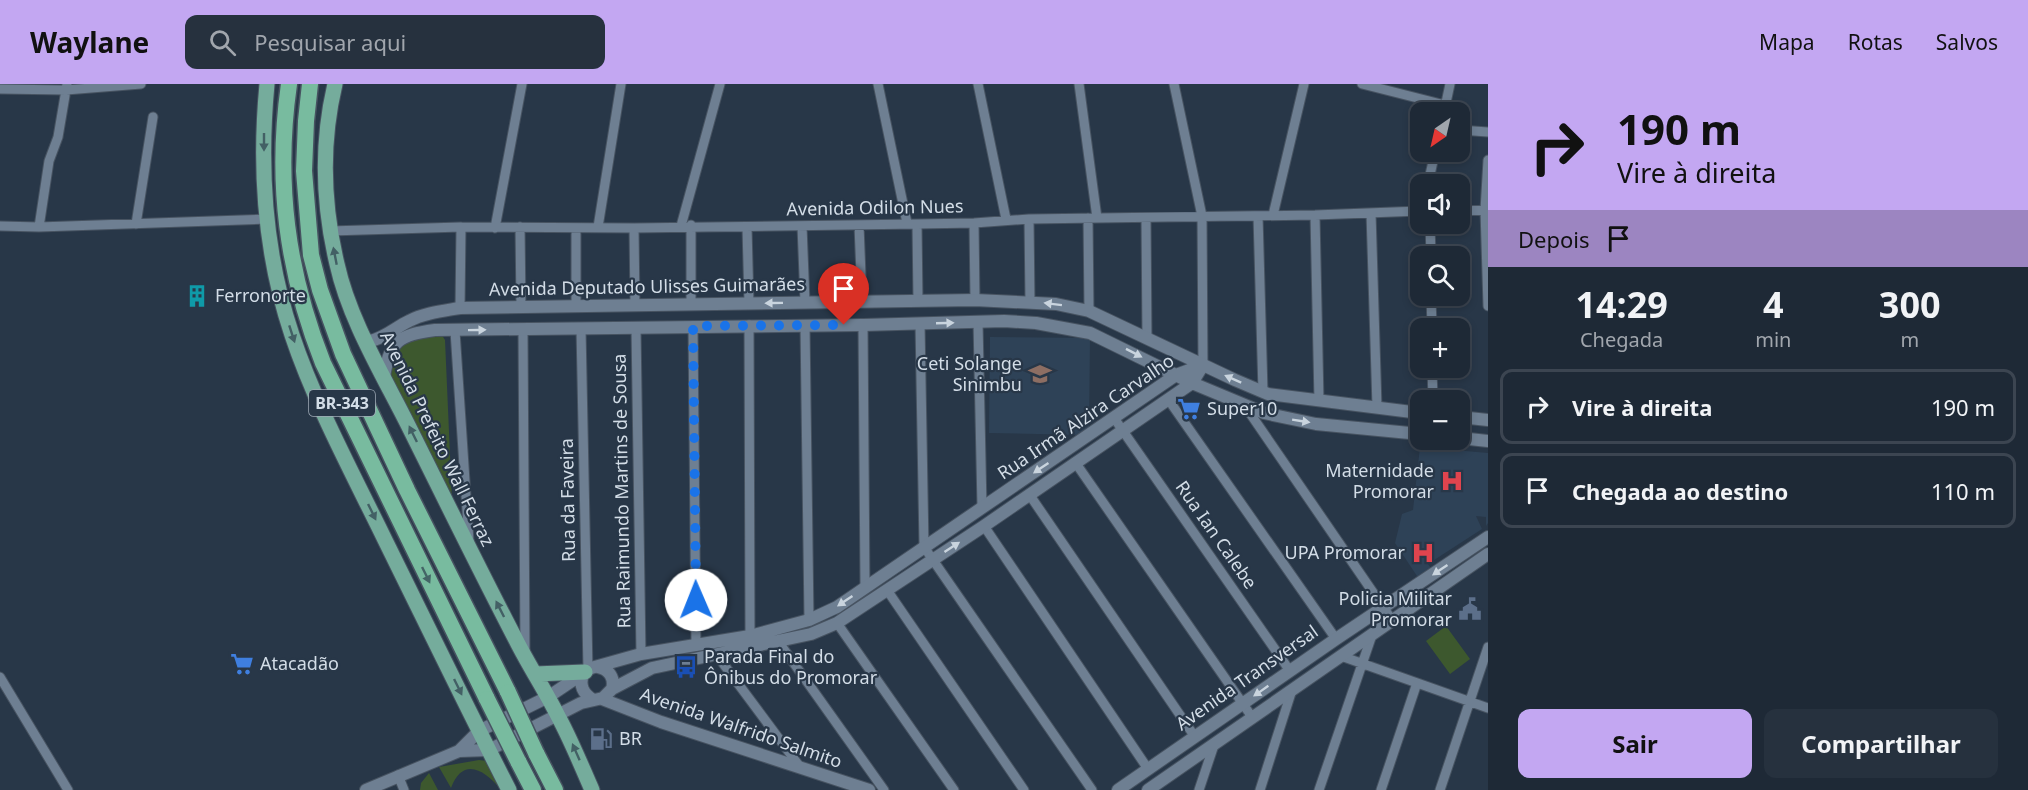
<!DOCTYPE html>
<html lang="pt">
<head>
<meta charset="utf-8">
<style>
	:root { --surface:#1e2936; --page:#26313e; --text:#f1f3f6; --muted:#a1a6ad; --line:#3c4551; --accent:#c3a7f2 }
	body { margin:0; font-family:"Noto Sans",sans-serif; background:var(--page); color:var(--text); height:100vh; display:flex; flex-direction:column; font-size:22px; white-space:nowrap }
	* { box-sizing:border-box; margin:0 }
	p { font-size:20px; color:var(--muted) }
	.icon { flex:none; width:33px; height:33px; fill:none; stroke:currentColor; stroke-width:2; stroke-linecap:round; stroke-linejoin:round }
	.map { position:relative; flex:1; overflow:hidden }
	.details { display:flex; flex-direction:column; background:var(--surface); width:540px }
	.details>* { flex:none }
	.banner { background:#c3a7f2; color:#111; overflow:hidden }
	.needle { width:39px; rotate:214deg }
	.controls { position:absolute; left:1410px; top:18px; display:grid; gap:12px }
	.controls a { display:grid; place-items:center; width:60px; height:60px; border-radius:12px; background:var(--surface); box-shadow:0 3px 9px #0003,0 0 0 2px var(--line); font-size:30px }
	.pin { position:absolute; display:grid; place-items:center; width:51px; height:51px; color:#fff; margin:-62px -26px; border-radius:50% 50% 50% 0; rotate:-45deg; box-shadow:0 0 6px #0007 }
	.pin .icon { rotate:45deg }
	.me { position:absolute; width:66px; margin:-33px; rotate:359deg; stroke-linejoin:round; filter:drop-shadow(0 0 4px #0008) }
	.turn { display:flex; align-items:center; gap:21px; height:126px; padding:0 30px; font-size:27px }
	.turn .icon { width:78px; height:78px; stroke-width:2.5 }
	.turn b { display:block; font-size:42px; line-height:51px }
	.then { display:flex; align-items:center; height:57px; padding:0 30px; background:#0003; gap:12px; font-size:22px }
	.eta { display:flex; justify-content:space-evenly; align-items:center; height:102px; text-align:center }
	.eta b { font-size:36px; font-weight:700; line-height:42px }
	.primary-button { display:flex; gap:12px; margin-top:auto; padding:12px 30px }
	.primary-button a { flex:1; height:69px; border-radius:12px; background:var(--accent); color:#111; font-size:24px; font-weight:700; line-height:69px; text-align:center }
	.primary-button a+a { background:var(--page); color:var(--text) }
	ul { padding:0; list-style:none }
	li { display:flex; align-items:center; gap:18px; height:75px; margin:0 12px 9px; padding:0 18px; border:3px solid var(--line); border-radius:12px }
	li div { flex:1 }
	li b { display:block; font-size:22px }
	li em { font-style:normal }
	header { display:flex; align-items:center; gap:36px; box-sizing:border-box; height:84px; padding:0 30px; background:var(--accent); color:#111 }
	header strong { font-size:28px }
	nav { display:flex; gap:33px; margin-inline-start:auto; font-size:21px }
	.search { width:420px; height:54px; background:var(--page); display:flex; align-items:center; gap:15px; box-sizing:border-box; padding:0 21px; border-radius:12px; color:var(--muted); font-size:22px }
	main { display:flex; flex:1; min-height:0 }
	.map>svg:first-child { display:block }
</style>
</head>
<body>
<header>
<strong>Waylane</strong>
<div class="search"><svg class="icon" aria-label="search" viewBox="0 0 24 24"><circle cx="10" cy="10" r="6"/><path d="M15 15l6 6"/></svg>Pesquisar aqui</div>
<nav><a>Mapa</a><a>Rotas</a><a>Salvos</a></nav>
</header>
<main>
<div class="map">
<svg width="1488" height="706" viewBox="0 0 1488 706">
	<rect width="100%" height="100%" fill="#283748"/>
	<!-- built -->
	<path fill="#2e4257" d="M 990,253 L 1090,254 L 1089,346 L 1082,351 L 989,349 Z
		M 1420,363 L 1488,369 L 1488,439 L 1486,442 L 1486,433 L 1476,432 L 1482,445 L 1428,480 L 1432,486 L 1419,495 L 1395,459 L 1402,430 L 1413,426 Z"/>
	<!-- green -->
	<path fill="#3d582e" d="M 440,248 L 445,256 L 452,417 L 391,291 L 392,271 L 396,261 Z
		M 1446,542 L 1470,575 L 1450,590 L 1426,557 Z
		M 479,676 L 487,677 L 501,706 C 485,686 463,672 451,704 L 439,683 Z
		M 429,689 L 438,706 L 420,706 L 421,699 Z"/>
	<g fill="none" stroke-linecap="round" stroke-linejoin="round">
		<!-- minor casing -->
		<g stroke="#475361" stroke-width="11">
			<path id="minor" d="M 878,0 L 907,139
				M 978,0 L 1006,135
				M 1079,0 L 1097,134
				M 1174,0 L 1202,132 L 1203,281
				M 1362,0 L 1445,21
				M 0,5 L 66,6 L 141,0
				M 1444,28 L 1450,0
				M 1460,46 L 1488,48
				M 1488,76 L 1485,126 L 1488,222
				M 1428,100 L 1435,68
				M 1460,127 L 1488,126
				M 1371,129 L 1377,323
				M 1273,131 L 1304,0
				M 1315,131 L 1319,317
				M 1258,132 L 1263,308
				M 1088,134 L 1089,227
				M 1146,134 L 1147,253
				M 1029,135 L 1030,218
				M 974,139 L 975,216
				M 136,140 L 153,33
				M 917,140 L 918,217
				M 1430,140 L 1431,172
				M 691,141 L 691,220
				M 859,141 L 862,217
				M 0,142 L 39,143 L 267,135
				M 681,142 L 720,0
				M 802,142 L 805,218
				M 39,143 L 49,77 L 58,53 L 67,0
				M 520,143 L 521,223
				M 598,143 L 621,0
				M 747,143 L 749,219
				M 495,144 L 522,0
				M 576,144 L 576,222
				M 634,144 L 635,221
				M 330,147 L 461,143 L 634,144 L 917,140 L 974,139 L 1029,135 L 1315,131 L 1420,127
				M 1431,212 L 1432,244
				M 460,224 L 461,143
				M 978,238 L 982,424
				M 920,240 L 924,463 L 1092,706
				M 749,241 L 750,552
				M 805,241 L 809,536
				M 863,241 L 865,504
				M 693,242 L 696,562
				M 636,244 L 641,570
				M 581,245 L 588,586
				M 523,246 L 525,568
				M 455,247 L 469,457
				M 1432,284 L 1433,316
				M 1168,315 L 1336,555
				M 1245,322 L 1392,536
				M 1114,334 L 1290,587
				M 1075,378 L 1252,633
				M 1029,410 L 1195,653
				M 984,442 L 1148,685
				M 887,506 L 1024,706
				M 837,539 L 954,706
				M 778,557 L 884,706
				M 716,570 L 800,683
				M 1341,572 L 1488,624
				M 0,593 L 68,706
				M 398,691 L 404,706
				M 1199,706 L 1214,661
				M 1260,706 L 1292,606
				M 1319,706 L 1372,551
				M 1381,706 L 1417,599
				M 1440,706 L 1488,563"/>
		</g>
		<!-- tertiary casing -->
		<g stroke="#475361" stroke-width="14">
			<path id="tertiary" d="M 366,255 L 370,257 C 385,254 396,243 409,237 C 424,229 443,227 460,224 L 975,216 L 1056,220 L 1089,227 L 1235,296 L 1268,310 L 1420,329
				M 384,293 C 390,256 399,251 435,246 L 863,241 L 1004,237 L 1036,239 L 1090,249 L 1192,299 L 1264,329 L 1316,340 L 1420,350
				M 1460,333 L 1488,336
				M 1460,354 L 1488,357
				M 598,583 C 609,585 615,594 612,605
				M 583,590 C 579,602 583,609 593,616
				M 602,615 L 661,638 L 869,706
				M 459,667 L 479,647 L 548,613 L 591,584 L 641,570 L 750,552 L 809,536 L 837,523 L 1176,291 L 1203,281
				M 366,706 L 459,667 L 489,666 L 581,619 L 603,614 L 612,605 L 652,584 L 811,550 L 837,539 L 984,442 L 1192,299 L 1203,281
				M 1118,706 L 1336,555 L 1488,453
				M 1148,706 L 1488,470"/>
		</g>
		<!-- primary casing -->
		<g stroke="#475361" stroke-width="17">
			<path id="primary" d="M 267,0 C 259,84 265,171 292,251 C 315,320 354,392 386,458 C 427,541 467,624 509,706
				M 335,0 C 321,59 323,121 337,180 C 349,235 383,291 408,341 C 444,413 479,485 516,556 C 529,582 545,606 558,632 C 571,656 581,681 592,706
				M 535,590 L 585,588"/>
		</g>
		<!-- trunk casing -->
		<g stroke="#475361" stroke-width="19">
			<path id="trunk" d="M 289,0 C 275,98 287,188 323,279 L 487,615
				M 310,0 L 306,37 L 304,87 L 311,171 L 320,206 L 343,270 L 407,406 L 508,608
				M 536,669 L 555,706
				M 518,677 L 533,706"/>
		</g>
		<!-- minor -->
		<use href="#minor" stroke="#6e7f92" stroke-width="9"/>
		<!-- tertiary -->
		<use href="#tertiary" stroke="#6e7f92" stroke-width="12"/>
		<!-- primary -->
		<use href="#primary" stroke="#75ac9c" stroke-width="15"/>
		<!-- trunk -->
		<use href="#trunk" stroke="#78bb9f" stroke-width="16"/>
		<!-- trunk-bridge casing -->
		<g stroke="#475361" stroke-width="19" stroke-linecap="butt">
			<path id="trunk-bridge" d="M 508,608 L 536,669
				M 487,615 L 518,677"/>
		</g>
		<!-- trunk-bridge -->
		<use href="#trunk-bridge" stroke="#78bb9f" stroke-width="16"/>
	</g>
	<!-- one-way arrows -->
	<defs><path id="oneway-solid" d="M-6-.8H1V-3.2L6.5 0L1 3.2V.8H-6Z" transform="scale(1.5)"/></defs>
	<g fill="#436065">
		<use href="#oneway-solid" transform="translate(264 58) rotate(90)"/>
		<use href="#oneway-solid" transform="translate(335 172) rotate(-101)"/>
		<use href="#oneway-solid" transform="translate(292 250) rotate(72)"/>
		<use href="#oneway-solid" transform="translate(413 350) rotate(-116)"/>
		<use href="#oneway-solid" transform="translate(372 428) rotate(64)"/>
		<use href="#oneway-solid" transform="translate(500 525) rotate(-117)"/>
		<use href="#oneway-solid" transform="translate(458 603) rotate(64)"/>
		<use href="#oneway-solid" transform="translate(576 668) rotate(-114)"/>
	</g>
	<g fill="#c9d4de">
		<use href="#oneway-solid" transform="translate(774 219) rotate(179)"/>
		<use href="#oneway-solid" transform="translate(1053 220) rotate(-173)"/>
		<use href="#oneway-solid" transform="translate(945 239) rotate(-2)"/>
		<use href="#oneway-solid" transform="translate(477 246) rotate(-1)"/>
		<use href="#oneway-solid" transform="translate(1134 269) rotate(27)"/>
		<use href="#oneway-solid" transform="translate(1233 295) rotate(-156)"/>
		<use href="#oneway-solid" transform="translate(1301 337) rotate(9)"/>
		<use href="#oneway-solid" transform="translate(1041 384) rotate(146)"/>
		<use href="#oneway-solid" transform="translate(952 463) rotate(-33)"/>
		<use href="#oneway-solid" transform="translate(1440 486) rotate(146)"/>
		<use href="#oneway-solid" transform="translate(845 517) rotate(146)"/>
		<use href="#oneway-solid" transform="translate(1261 607) rotate(145)"/>
	</g>
	<use fill="#446566" href="#oneway-solid" transform="translate(426 491) rotate(64)"/>
	<g fill="none" stroke-linecap="round" stroke-linejoin="round">
		<!-- route -->
		<path stroke="#1a73e8" stroke-width="10" stroke-dasharray="0 18" d="M 696,516 L 693,242 L 844,241"/>
	</g>
	<!-- icons -->
	<defs>
		<g id="building-bare" transform="scale(1.8)"><path d="M-4-6H4V6H1V3H-1V6H-4ZM-2.5-4.3h1.7v1.8h-1.7ZM.8-4.3h1.7v1.8H.8ZM-2.5-1h1.7V.8h-1.7ZM.8-1h1.7V.8H.8Z" fill="#0f9aa8" stroke="#283748" stroke-width="2.5" paint-order="stroke"/></g>
		<g id="school-bare" transform="scale(1.8)"><path d="M0-5L7-2L0 1L-7-2ZM-4 1L0 2.5L4 1V4Q0 6-4 4Z" fill="#8d6e63" stroke="#283748" stroke-width="2.5" paint-order="stroke"/></g>
		<g id="supermarket-bare" transform="scale(1.8)"><path d="M-6-5.5h2.5l.6 2H6L4.5 2H-2.5L-4.4-4H-6ZM-1.5 3.2a1.3 1.3 0 1 0 .1 0ZM3 3.2a1.3 1.3 0 1 0 .1 0Z" fill="#3f7fe0" stroke="#283748" stroke-width="2.5" paint-order="stroke"/></g>
		<g id="hospital-bare" transform="scale(1.8)"><path d="M-5-5h3v3.5h4V-5h3V5h-3V1.5h-4V5h-3Z" fill="#e0444e" stroke="#283748" stroke-width="2.5" paint-order="stroke"/></g>
		<g id="civic-bare" transform="scale(1.8)"><path d="M-.6-6.5H3V-4.5H.6V-3L4-1V1h2V6H-6V1h2V-1L-.6-3ZM-1.2 2.5V6h2.4V2.5Z" fill="#5c6f8a" stroke="#283748" stroke-width="2.5" paint-order="stroke"/></g>
		<g id="bus-bare" transform="scale(1.8)"><path d="M-5-6H5V4H4V6H2V4H-2V6H-4V4H-5ZM-3.5-4V0h7V-4ZM-3.5 1.2v1.5H-2V1.2ZM2 1.2v1.5H3.5V1.2Z" fill="#1a4fb4" stroke="#283748" stroke-width="2.5" paint-order="stroke"/></g>
		<g id="fuel-bare" transform="scale(1.8)"><path d="M-5.5-6h7V0h2V4h1.3V-2.5L3-4.5l.8-.8L6-3V5H2.5V1h-1V6h-7ZM-4.2-4.7v3.2H.2V-4.7Z" fill="#5c6f8a" stroke="#283748" stroke-width="2.5" paint-order="stroke"/></g>
	</defs>
	<g fill-rule="evenodd">
		<use href="#building-bare" x="197" y="212"/>
		<use href="#school-bare" x="1040" y="290"/>
		<use href="#supermarket-bare" x="1189" y="325"/>
		<use href="#hospital-bare" x="1452" y="397"/>
		<use href="#hospital-bare" x="1423" y="469"/>
		<use href="#civic-bare" x="1470" y="525"/>
		<use href="#supermarket-bare" x="242" y="580"/>
		<use href="#bus-bare" x="686" y="583"/>
		<use href="#fuel-bare" x="601" y="655"/>
	</g>
	<g text-anchor="middle" stroke-width="4.5" stroke-linejoin="round" paint-order="stroke">
		<!-- shield labels -->
		<rect fill="#283748" stroke="#a0abb7" stroke-width="1.5" x="309" y="306" width="66" height="26" rx="4.5"/>
		<g font-size="16" font-weight="bold" fill="#d3dde7">
			<text x="342" y="325">BR-343</text>
		</g>
		<!-- street labels -->
		<g font-size="18" fill="#d3dde7" stroke="#283748">
			<text transform="translate(875 124) rotate(-1)" y="6">Avenida Odilon Nues</text>
			<text transform="translate(647 203) rotate(-1)" y="6">Avenida Deputado Ulisses Guimarães</text>
			<text transform="translate(1086 333) rotate(-34)" y="6">Rua Irmã Alzira Carvalho</text>
			<text transform="translate(437 355) rotate(64)" y="6">Avenida Prefeito Wall Ferraz</text>
			<text transform="translate(622 407) rotate(-91)" y="6">Rua Raimundo Martins de Sousa</text>
			<text transform="translate(568 416) rotate(-91)" y="6">Rua da Faveira</text>
			<text transform="translate(1216 451) rotate(55)" y="6">Rua Ian Calebe</text>
			<text transform="translate(1247 594) rotate(-35)" y="6">Avenida Transversal</text>
			<text transform="translate(741 644) rotate(19)" y="6">Avenida Walfrido Salmito</text>
		</g>
		<!-- poi labels -->
		<g font-size="18" fill="#d3dde7" stroke="#283748" text-anchor="start">
			<text x="215" y="218">Ferronorte</text>
			<text x="1022" y="286" text-anchor="end">Ceti Solange<tspan x="1022" dy="21">Sinimbu</tspan></text>
			<text x="1207" y="331">Super10</text>
			<text x="1434" y="393" text-anchor="end">Maternidade<tspan x="1434" dy="21">Promorar</tspan></text>
			<text x="1405" y="475" text-anchor="end">UPA Promorar</text>
			<text x="1452" y="521" text-anchor="end">Policia Militar<tspan x="1452" dy="21">Promorar</tspan></text>
			<text x="704" y="579">Parada Final do<tspan x="704" dy="21">Ônibus do Promorar</tspan></text>
			<text x="260" y="586">Atacadão</text>
			<text x="619" y="661">BR</text>
		</g>
	</g>
</svg>
<div class="controls">
<a><svg class="needle" viewBox="-14 -14 28 28"><path d="M0-13l5 13h-10z" fill="#e53935"/><path d="M0 13l5-13h-10z" fill="#a1a6ad"/></svg></a>
<a><svg class="icon" aria-label="sound" viewBox="0 0 24 24"><path d="M4 9h4l5-4v14l-5-4H4zM17 9q2 3 0 6"/></svg></a>
<a><svg class="icon" aria-label="search" viewBox="0 0 24 24"><circle cx="10" cy="10" r="6"/><path d="M15 15l6 6"/></svg></a>
<a>+</a>
<a>−</a>
</div>
<div class="pin" style="left:844px;top:241px;background:#d93025"><svg class="icon" aria-label="arrive" viewBox="0 0 24 24"><path d="M6 21V4h12l-3 4 3 4H6"/></svg></div>
<svg class="me" style="left:696px;top:516px" viewBox="-20 -20 40 40"><circle r="19" fill="#fff"/><path d="M0-13L10 11 0 6-10 11z" fill="#1a73e8"/></svg>
</div>
<section class="details">
<div class="banner">
<div class="turn"><svg class="icon" aria-label="right" viewBox="0 0 24 24"><path d="M7 20v-9h11M14 6l5 5-5 5"/></svg><div><b>190 m</b>Vire à direita</div></div>
<div class="then">Depois<svg class="icon" aria-label="arrive" viewBox="0 0 24 24"><path d="M6 21V4h12l-3 4 3 4H6"/></svg></div>
</div>
<div class="eta">
<div><b>14:29</b><p>Chegada</p></div>
<div><b>4</b><p>min</p></div>
<div><b>300</b><p>m</p></div>
</div>
<ul>
<li><svg class="icon" aria-label="right" viewBox="0 0 24 24"><path d="M7 20v-9h11M14 6l5 5-5 5"/></svg><div><b>Vire à direita</b></div><em>190 m</em></li>
<li><svg class="icon" aria-label="arrive" viewBox="0 0 24 24"><path d="M6 21V4h12l-3 4 3 4H6"/></svg><div><b>Chegada ao destino</b></div><em>110 m</em></li>
</ul>
<div class="primary-button"><a>Sair</a><a>Compartilhar</a></div>
</section>
</main>
</body>
</html>
